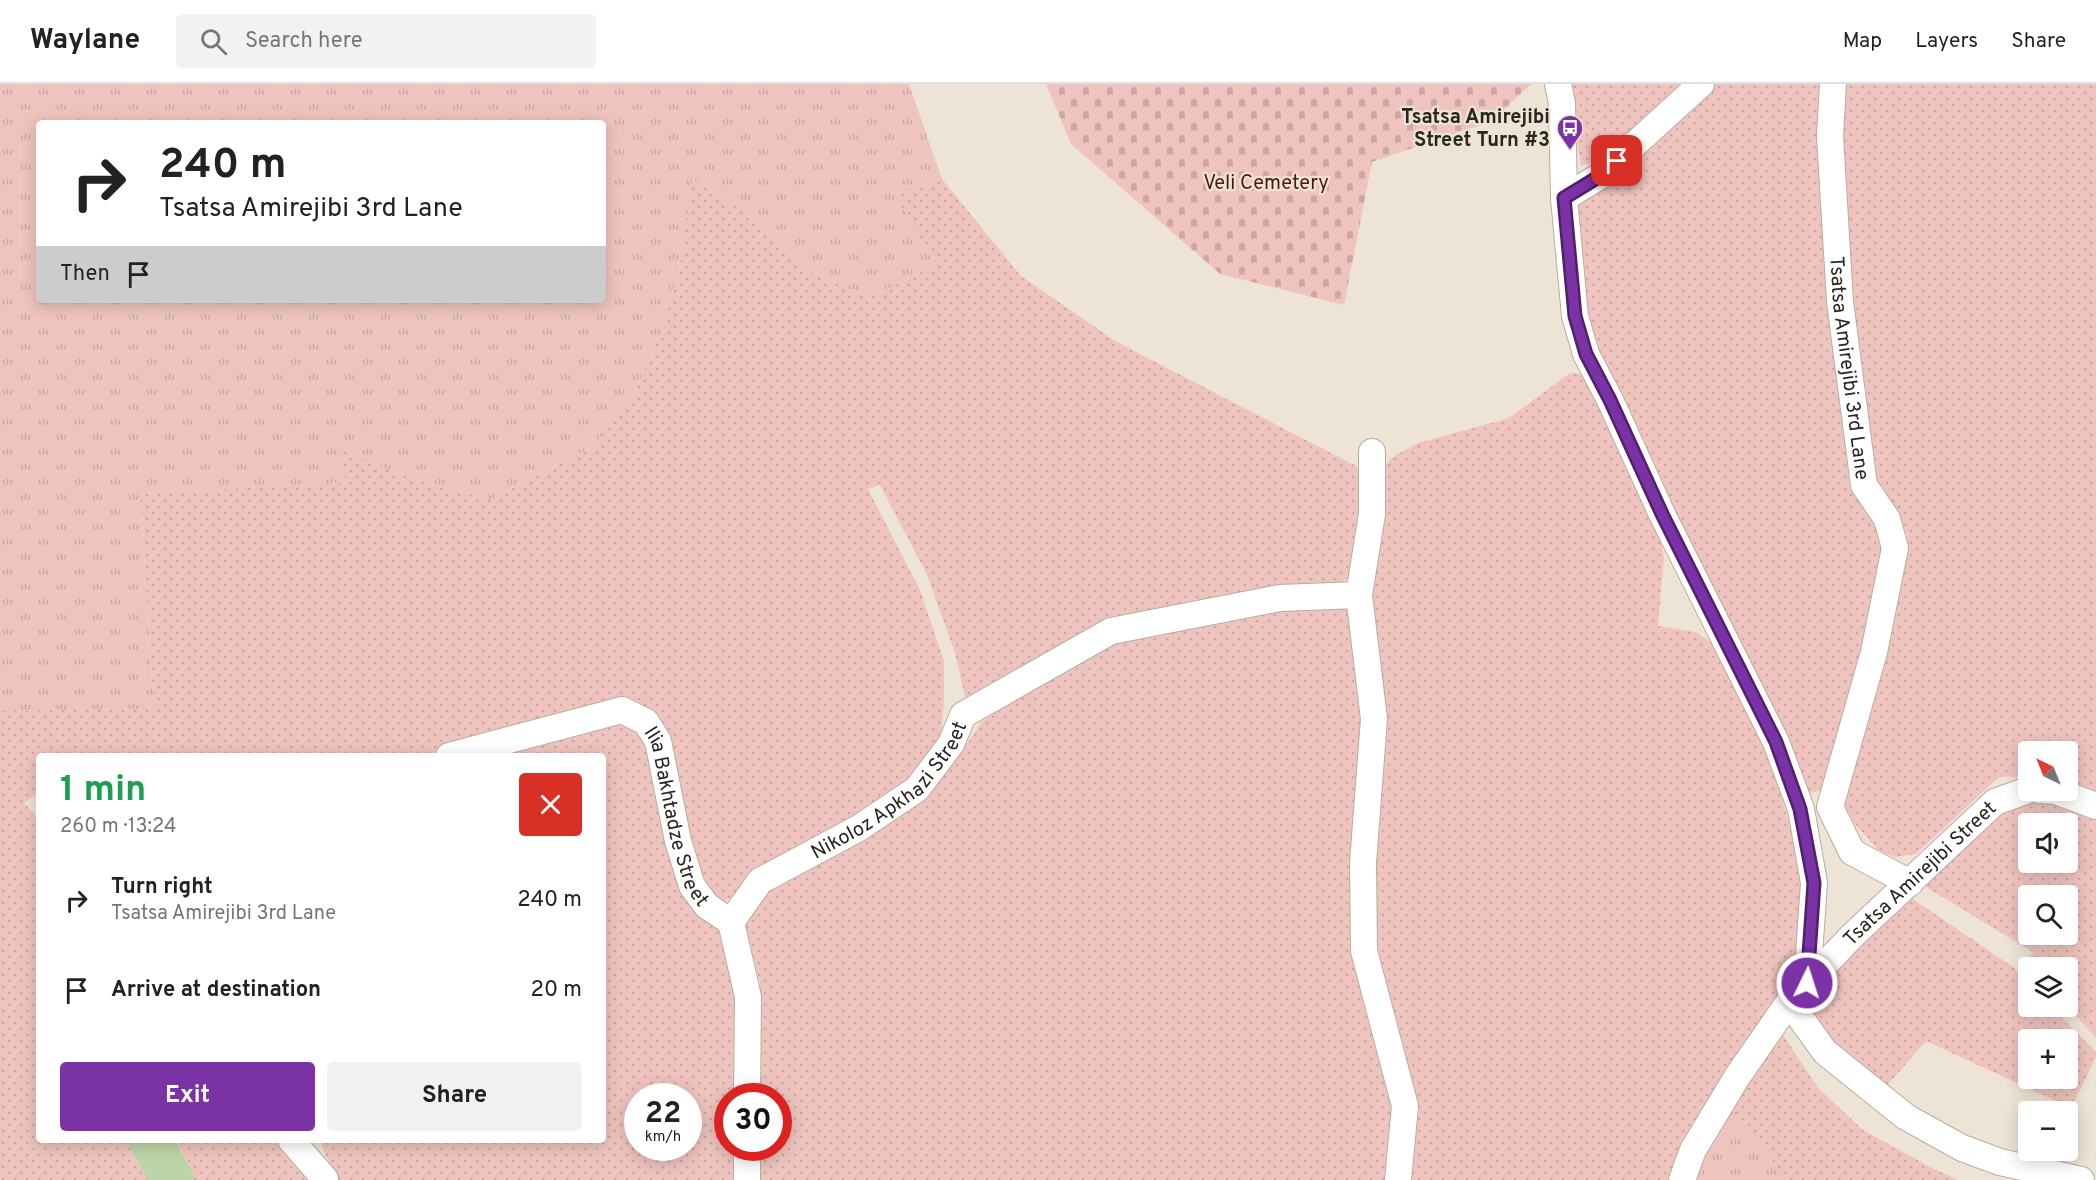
<!DOCTYPE html>
<html lang="en">
<head>
<meta charset="utf-8">
<style>
	:root { --surface:#fff; --page:#f2f2f2; --text:#222; --muted:#767676; --line:#e0e0e0; --accent:#7a32a5 }
	body { margin:0; font-family:Overpass,sans-serif; background:var(--page); color:var(--text); height:100vh; display:flex; flex-direction:column; font-size:22px; white-space:nowrap }
	* { box-sizing:border-box; margin:0 }
	p { font-size:20px; color:var(--muted) }
	.icon { flex:none; width:33px; height:33px; fill:none; stroke:currentColor; stroke-width:2; stroke-linecap:round; stroke-linejoin:round }
	.map { position:relative; flex:1; overflow:hidden }
	.side { position:absolute; left:36px; top:669px; width:570px; height:390px; display:flex; flex-direction:column; background:var(--surface); border-radius:6px; box-shadow:0 3px 15px #0003 }
	.side>* { flex:none }
	.hud { position:absolute; left:36px; top:36px; width:570px; height:183px; border-radius:6px; box-shadow:0 3px 15px #0003; background:#fff; color:var(--text); overflow:hidden }
	.needle { width:39px; rotate:317deg }
	.fabs { position:absolute; left:2018px; top:657px; display:grid; gap:12px }
	.fabs a { display:grid; place-items:center; width:60px; height:60px; border-radius:6px; background:var(--surface); box-shadow:0 3px 15px #0003; font-size:30px }
	.speed { position:absolute; left:624px; top:999px; display:flex; gap:12px; font-size:30px; font-weight:700; text-align:center }
	.speed>* { display:grid; place-content:center; width:78px; height:78px; border-radius:50%; background:var(--surface); box-shadow:0 3px 15px #0003; line-height:1 }
	.speed small { font-size:15px; font-weight:400 }
	.speed .limit { border:9px solid #d22; background:#fff; color:#111 }
	.pin { position:absolute; display:grid; place-items:center; width:51px; height:51px; color:#fff; margin:-26px; border-radius:12px; box-shadow:0 3px 9px #0006 }
	.me { position:absolute; width:66px; margin:-33px; rotate:4deg; stroke-linejoin:round; filter:drop-shadow(0 0 4px #0008) }
	.turn { display:flex; align-items:center; gap:21px; height:126px; padding:0 24px; font-size:27px }
	.turn .icon { width:78px; height:78px; stroke-width:2.5 }
	.turn b { display:block; font-size:42px; line-height:51px }
	.then { display:flex; align-items:center; height:57px; padding:0 24px; background:#0003; gap:12px; font-size:22px }
	.round { display:grid; place-items:center; flex:none; width:63px; height:63px; border-radius:6px; background:var(--page) }
	.overview { display:flex; align-items:center; justify-content:space-between; height:102px; padding:0 24px }
	h1 { font-size:36px; font-weight:700; line-height:45px; color:#1e9e55 }
	.action { display:flex; gap:12px; margin-top:auto; padding:12px 24px }
	.action a { flex:1; height:69px; border-radius:6px; background:var(--accent); color:#fff; font-size:24px; font-weight:700; line-height:69px; text-align:center }
	.action a+a { background:var(--page); color:var(--text) }
	ul { padding:0; list-style:none }
	li { display:flex; align-items:center; gap:18px; height:90px; padding:0 24px }
	li div { flex:1 }
	li b { display:block; font-size:22px }
	li em { font-style:normal }
	header { display:flex; align-items:center; gap:36px; box-sizing:border-box; height:84px; padding:0 30px; background:var(--surface); border-bottom:2px solid var(--line) }
	header strong { font-size:28px }
	nav { display:flex; gap:33px; margin-inline-start:auto; font-size:21px }
	.search { width:420px; height:54px; background:var(--page); display:flex; align-items:center; gap:15px; box-sizing:border-box; padding:0 21px; border-radius:6px; color:var(--muted); font-size:22px }
	.map>svg:first-child { display:block }
</style>
</head>
<body>
<header>
<strong>Waylane</strong>
<div class="search"><svg class="icon" aria-label="search" viewBox="0 0 24 24"><circle cx="10" cy="10" r="6"/><path d="M15 15l6 6"/></svg>Search here</div>
<nav><a>Map</a><a>Layers</a><a>Share</a></nav>
</header>
<div class="map">
<svg width="2096" height="1096" viewBox="0 0 2096 1096">
	<defs>
		<pattern id="grass-tufts" width="24" height="20" patternUnits="userSpaceOnUse" patternTransform="scale(1.5)"><rect width="24" height="20" fill="#efc4be"/><path d="M3 7l-1-3M5 7V3M7 7l1-3M15 17l-1-3M17 17v-4M19 17l1-3" fill="none" stroke="#cda8a3"/></pattern>
		<pattern id="cemetery-stones" width="16" height="16" patternUnits="userSpaceOnUse" patternTransform="scale(1.5)"><rect width="16" height="16" fill="#efc4be"/><path d="M2 7V4a2 2 0 0 1 4 0v3zM10 15v-3a2 2 0 0 1 4 0v3z" fill="#cda8a3"/></pattern>
		<pattern id="park-dots" width="8" height="8" patternUnits="userSpaceOnUse" patternTransform="scale(1.5)"><rect width="8" height="8" fill="#efc4be"/><path d="M2 2h.1M6 6h.1" fill="none" stroke="#cda8a3" stroke-width="1.8" stroke-linecap="round"/></pattern>
	</defs>
	<rect width="100%" height="100%" fill="#eee4d5"/>
	<!-- grass -->
	<path fill="url(#grass-tufts)" fill-rule="evenodd" d="M 0,0 L 909,0 L 942,95 L 895,110 L 936,181 L 869,214 L 809,187 L 744,128 L 682,172 L 663,244 L 634,310 L 594,362 L 490,416 L 410,394 L 339,366 L 347,398 L 140,410 L 154,625 L 0,627 ZM 39,39 L 603,39 L 603,216 L 39,216 Z
		M 1729,1019 L 1786,1094 L 1787,1096 L 1691,1096 Z"/>
	<!-- cemetery -->
	<path fill="url(#cemetery-stones)" d="M 1046,0 L 1531,0 L 1492,37 L 1372,78 L 1344,221 L 1220,190 L 1071,60 Z"/>
	<!-- park -->
	<path fill="url(#park-dots)" fill-rule="evenodd" d="M 1566,0 L 1691,0 L 1608,77 L 1581,81 Z
		M 1712,0 L 1825,0 L 1881,451 L 1886,479 L 1826,705 L 1811,709 L 1804,705 L 1587,247 L 1575,122 Z
		M 1841,0 L 2096,0 L 2096,708 L 2067,700 L 2067,668 L 2028,668 L 2028,692 L 1999,693 L 1916,770 L 1894,773 L 1878,766 L 1855,740 L 1844,720 L 1907,450 L 1871,399 L 1846,201 Z
		M 692,95 L 744,128 L 809,187 L 869,214 L 936,181 L 894,110 L 942,95 L 1021,192 L 1115,257 L 1356,382 L 1363,396 L 1367,419 L 1350,493 L 1337,501 L 1220,516 L 966,617 L 955,569 L 927,491 L 880,401 L 868,405 L 920,506 L 944,577 L 944,614 L 942,646 L 922,685 L 903,702 L 725,817 L 715,816 L 696,788 L 667,661 L 618,620 L 423,672 L 39,672 L 39,708 L 24,719 L 39,736 L 39,1056 L 126,1056 L 148,1096 L 0,1096 L 0,627 L 154,625 L 140,410 L 346,398 L 338,365 L 410,394 L 490,416 L 594,362 L 634,310 L 663,244 L 682,172 Z
		M 1570,289 L 1580,290 L 1592,300 L 1656,433 L 1664,473 L 1658,542 L 1696,548 L 1716,562 L 1767,667 L 1802,780 L 1799,871 L 1788,904 L 1732,981 L 1676,1074 L 1669,1096 L 1406,1096 L 1375,882 L 1367,512 L 1380,390 L 1391,374 L 1418,359 L 1509,334 Z
		M 1352,523 L 1362,631 L 1357,882 L 1393,1019 L 1385,1096 L 758,1096 L 758,1064 L 778,1064 L 778,1012 L 759,1012 L 760,899 L 744,836 L 762,811 L 869,752 L 937,700 L 974,650 L 980,639 L 1108,557 L 1272,526 Z
		M 615,637 L 634,643 L 644,654 L 664,742 L 727,851 L 740,920 L 739,1012 L 728,1012 L 728,1064 L 738,1064 L 737,1096 L 338,1096 L 325,1070 L 320,1056 L 603,1056 L 603,672 L 484,672 ZM 638,1012 L 688,1012 L 688,1064 L 638,1064 Z
		M 2032,713 L 2096,732 L 2096,954 L 2067,922 L 2067,884 L 2032,883 L 2026,877 L 2033,868 L 1919,799 L 1999,724 ZM 2028,740 L 2067,740 L 2067,778 L 2028,778 ZM 2028,812 L 2067,812 L 2067,850 L 2028,850 Z
		M 1910,813 L 2013,883 L 2028,898 L 2028,922 L 2051,923 L 2096,968 L 2096,973 L 2071,1024 L 1926,957 L 1870,1021 L 1830,983 L 1797,928 ZM 2028,956 L 2067,956 L 2067,994 L 2028,994 Z
		M 1778,951 L 1784,952 L 1818,1004 L 1863,1046 L 1932,1084 L 1958,1096 L 1787,1096 L 1729,1019 Z
		M 176,1056 L 277,1056 L 285,1068 L 313,1096 L 194,1096 L 194,1091 Z"/>
	<!-- water -->
	<path fill="#bcd4a7" d="M 126,1056 L 175,1056 L 194,1091 L 194,1096 L 148,1096 Z"/>
	<g fill="none" stroke-linecap="round" stroke-linejoin="round">
		<!-- minor casing -->
		<g stroke="#b7aea0" stroke-width="28">
			<g id="minor">
				<path d="M 1558,0 L 1562,19 L 1564,114 L 1575,232 L 1586,270 L 1610,316 L 1662,430 L 1776,658 L 1801,725 L 1814,799 L 1807,899"/>
				<path id="s1" d="M 1833,0 L 1830,52 L 1840,218 L 1864,401 L 1887,435 L 1895,464 L 1874,568 L 1830,723 L 1852,768 L 1910,799"/>
				<path d="M 1564,114 L 1600,92 L 1701,0"/>
				<path d="M 1372,368 L 1372,430 L 1359,511 L 1374,635 L 1363,779 L 1364,867 L 1405,1022 L 1398,1096"/>
				<path id="s2" d="M 449,672 L 622,626 L 646,638 L 658,657 L 678,757 L 692,802 L 707,822 L 731,838"/>
				<path d="M 2039,706 L 2056,707 L 2096,722"/>
				<path d="M 1789,918 L 1825,968 L 1906,1033 L 1962,1064 L 2000,1078 L 2081,1096"/>
				<path id="s3" d="M 747,1012 L 748,913 L 731,838 L 760,797 L 859,744 L 917,705 L 951,660 L 963,631 L 1111,547 L 1280,514 L 1359,511"/>
				<path d="M 291,1056 L 325,1095"/>
				<path d="M 747,1096 L 747,1064"/>
				<path id="s4" d="M 1682,1096 L 1693,1066 L 1737,993 L 1789,918 L 1853,851 L 1995,718 L 2028,706"/>
			</g>
		</g>
		<!-- minor -->
		<use href="#minor" stroke="#fff" stroke-width="26"/>
	</g>
	<g fill="none" stroke-linecap="round" stroke-linejoin="round">
		<!-- route casing -->
		<g stroke="#4f206b" stroke-width="15">
			<path id="route" d="M 1617,77 L 1600,92 L 1564,114 L 1575,232 L 1586,270 L 1610,316 L 1662,430 L 1776,658 L 1800,725 L 1814,799 L 1807,899"/>
		</g>
		<!-- route -->
		<use href="#route" stroke="#7a32a5" stroke-width="10"/>
	</g>
	<!-- icons -->
	<defs>
		<g id="bus-pin" transform="scale(1.35)"><path d="M0 17L-7.5 6A9.5 9.5 0 1 1 7.5 6Z" fill="#7a32a5" stroke="#eee4d5"/><path d="M-5-6H5V4H4V6H2V4H-2V6H-4V4H-5ZM-3.5-4V0h7V-4ZM-3.5 1.2v1.5H-2V1.2ZM2 1.2v1.5H3.5V1.2Z" fill="#fff"/></g>
	</defs>
	<g fill-rule="evenodd">
		<use href="#bus-pin" x="1570" y="44"/>
	</g>
	<g text-anchor="middle" stroke-width="4.5" stroke-linejoin="round" paint-order="stroke">
		<!-- poi labels -->
		<g font-size="20" font-weight="bold" fill="#292520" stroke="#eee4d5" text-anchor="end">
			<text x="1550" y="39">Tsatsa Amirejibi<tspan x="1550" dy="23">Street Turn #3</tspan></text>
		</g>
		<!-- park labels -->
		<g font-size="20" fill="#53120f" stroke="#eee4d5">
			<text x="1266" y="105">Veli Cemetery</text>
		</g>
		<!-- street labels -->
		<g font-size="20" fill="#292520" stroke="#eee4d5">
			<text dy="7" stroke="none"><textPath href="#s1" startOffset="285">Tsatsa Amirejibi 3rd Lane</textPath></text>
			<text dy="7" stroke="none"><textPath href="#s3" startOffset="387">Nikoloz Apkhazi Street</textPath></text>
			<text dy="7" stroke="none"><textPath href="#s2" startOffset="306">Ilia Bakhtadze Street</textPath></text>
			<text dy="7" stroke="none"><textPath href="#s4" startOffset="392">Tsatsa Amirejibi Street</textPath></text>
		</g>
	</g>
</svg>
<div class="fabs">
<a><svg class="needle" viewBox="-14 -14 28 28"><path d="M0-13l5 13h-10z" fill="#e53935"/><path d="M0 13l5-13h-10z" fill="#767676"/></svg></a>
<a><svg class="icon" aria-label="sound" viewBox="0 0 24 24"><path d="M4 9h4l5-4v14l-5-4H4zM17 9q2 3 0 6"/></svg></a>
<a><svg class="icon" aria-label="search" viewBox="0 0 24 24"><circle cx="10" cy="10" r="6"/><path d="M15 15l6 6"/></svg></a>
<a><svg class="icon" aria-label="layers" viewBox="0 0 24 24"><path d="M12 4l9 5-9 5-9-5zM3 14l9 5 9-5"/></svg></a>
<a>+</a>
<a>−</a>
</div>
<div class="speed"><div>22<small>km/h</small></div><div class="limit">30</div></div>
<div class="pin" style="left:1617px;top:77px;background:#d93025"><svg class="icon" aria-label="arrive" viewBox="0 0 24 24"><path d="M6 21V4h12l-3 4 3 4H6"/></svg></div>
<svg class="me" style="left:1807px;top:899px" viewBox="-20 -20 40 40"><circle r="17" fill="#7a32a5" stroke="#fff" stroke-width="3"/><path d="M0-11L8 9 0 5-8 9z" fill="#fff"/></svg>
<div class="hud">
<div class="turn"><svg class="icon" aria-label="right" viewBox="0 0 24 24"><path d="M7 20v-9h11M14 6l5 5-5 5"/></svg><div><b>240 m</b>Tsatsa Amirejibi 3rd Lane</div></div>
<div class="then">Then<svg class="icon" aria-label="arrive" viewBox="0 0 24 24"><path d="M6 21V4h12l-3 4 3 4H6"/></svg></div>
</div>
<section class="side">
<div class="overview"><div><h1>1 min</h1><p>260 m · 13:24</p></div><a class="round" style="background:#d93025;color:#fff"><svg class="icon" aria-label="close" viewBox="0 0 24 24"><path d="M6 6l12 12M18 6L6 18"/></svg></a></div>
<ul>
<li><svg class="icon" aria-label="right" viewBox="0 0 24 24"><path d="M7 20v-9h11M14 6l5 5-5 5"/></svg><div><b>Turn right</b><p>Tsatsa Amirejibi 3rd Lane</p></div><em>240 m</em></li>
<li><svg class="icon" aria-label="arrive" viewBox="0 0 24 24"><path d="M6 21V4h12l-3 4 3 4H6"/></svg><div><b>Arrive at destination</b></div><em>20 m</em></li>
</ul>
<div class="action"><a>Exit</a><a>Share</a></div>
</section>
</div>
</body>
</html>
